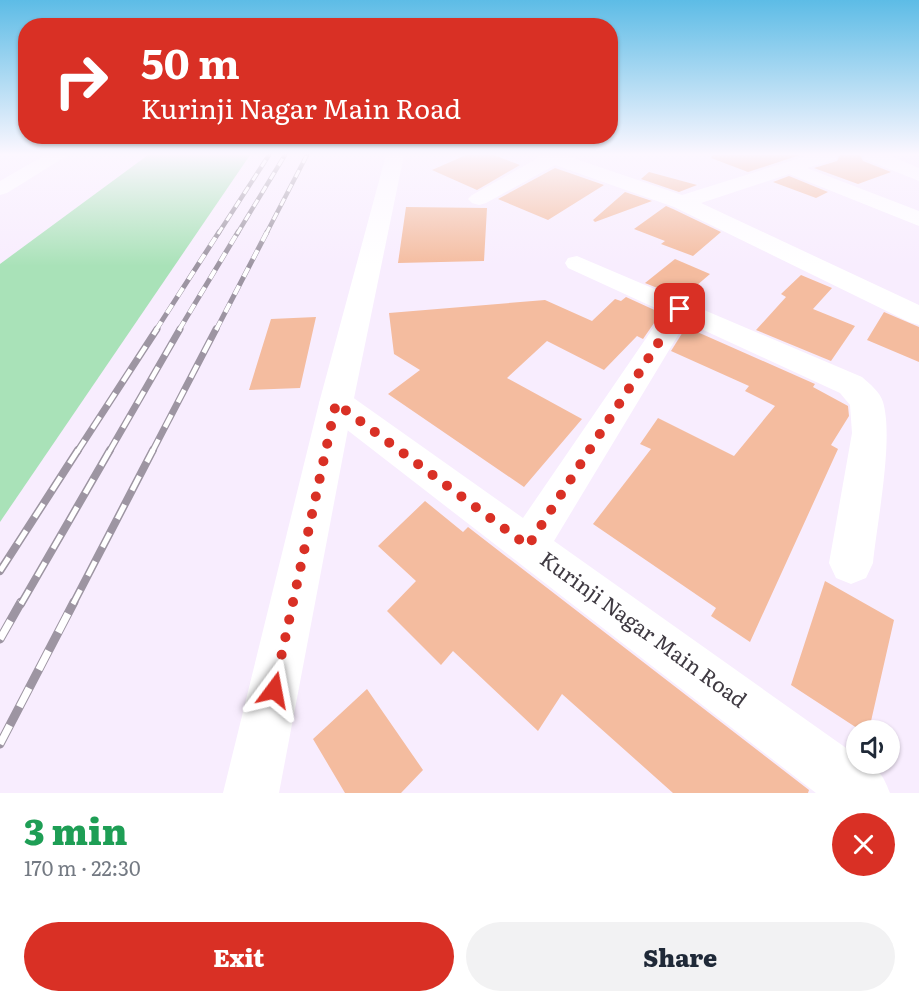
<!DOCTYPE html>
<html lang="en">
<head>
<meta charset="utf-8">
<style>
	:root { --surface:#fff; --page:#f2f2f3; --text:#1f2937; --muted:#747a83; --accent:#d93025 }
	body { margin:0; font-family:Literata,serif; background:var(--page); color:var(--text); height:100vh; display:flex; flex-direction:column; font-size:22px; white-space:nowrap }
	* { box-sizing:border-box; margin:0 }
	p { font-size:20px; color:var(--muted) }
	.icon { flex:none; width:33px; height:33px; fill:none; stroke:currentColor; stroke-width:2; stroke-linecap:round; stroke-linejoin:round }
	.map { position:relative; height:793px; overflow:hidden }
	.panel { display:flex; flex-direction:column; background:var(--surface); flex:1 }
	.panel>* { flex:none }
	.guide { position:absolute; left:18px; top:18px; width:600px; height:126px; border-radius:24px; box-shadow:0 2px 4px #0004; background:#d93025; color:#fff; overflow:hidden }
	.tools { position:absolute; left:846px; top:720px; display:grid; gap:12px }
	.tools a { display:grid; place-items:center; width:54px; height:54px; border-radius:50%; background:var(--surface); box-shadow:0 2px 4px #0004; font-size:30px }
	.pin { position:absolute; display:grid; place-items:center; width:51px; height:51px; color:#fff; margin:-26px; border-radius:12px; box-shadow:0 3px 9px #0006 }
	.me { position:absolute; width:66px; margin:-33px; rotate:13deg; stroke-linejoin:round; filter:drop-shadow(0 0 4px #0008) }
	.turn { display:flex; align-items:center; gap:21px; height:126px; padding:0 24px; font-size:27px }
	.turn .icon { width:78px; height:78px; stroke-width:2.5 }
	.turn b { display:block; font-size:42px; line-height:51px }
	.round { display:grid; place-items:center; flex:none; width:63px; height:63px; border-radius:32px; background:var(--page) }
	.summary { display:flex; align-items:center; justify-content:space-between; height:102px; padding:0 24px }
	h1 { font-size:36px; font-weight:800; line-height:45px; color:#1e9e55 }
	.cta { display:flex; gap:12px; margin-top:auto; padding:12px 24px }
	.cta a { flex:1; height:69px; border-radius:36px; background:var(--accent); color:#fff; font-size:24px; font-weight:800; line-height:69px; text-align:center }
	.cta a+a { background:var(--page); color:var(--text) }
	.map>svg:first-child { display:block }
</style>
</head>
<body>
<div class="map">
<svg width="919" height="793" viewBox="0 0 919 793">
	<rect width="100%" height="100%" fill="#f8edfe"/>
	<!-- green -->
	<path fill="#a9e2b8" d="M 148,155 L 250,155 L 0,522 L 0,264 Z"/>
	<!-- building -->
	<path fill="#f4bc9f" d="M 466,155 L 494,155 L 520,165 L 477,190 L 432,170 Z
		M 712,155 L 800,155 L 748,172 L 711,158 Z
		M 840,155 L 860,155 L 863,161 L 891,172 L 858,184 L 814,168 L 837,161 Z
		M 555,168 L 604,185 L 548,220 L 498,199 Z
		M 649,172 L 697,185 L 679,192 L 641,179 Z
		M 789,176 L 828,192 L 816,198 L 773,182 Z
		M 625,192 L 652,201 L 595,222 L 593,220 Z
		M 666,206 L 673,209 L 721,232 L 693,256 L 661,244 L 665,241 L 634,229 Z
		M 406,207 L 487,208 L 484,261 L 398,263 Z
		M 675,259 L 710,274 L 682,298 L 645,283 Z
		M 801,275 L 832,288 L 813,309 L 855,326 L 831,361 L 756,330 L 786,297 L 781,294 Z
		M 626,297 L 661,313 L 643,339 L 637,336 L 604,370 L 547,341 L 507,378 L 582,419 L 524,487 L 388,394 L 420,370 L 394,354 L 389,313 L 545,300 L 592,321 L 615,299 L 621,301 Z
		M 884,312 L 919,327 L 919,362 L 867,340 Z
		M 316,317 L 300,388 L 249,390 L 271,319 Z
		M 686,327 L 815,384 L 813,387 L 848,406 L 849,416 L 831,445 L 838,449 L 750,642 L 711,616 L 716,608 L 593,524 L 651,449 L 640,444 L 658,418 L 734,456 L 775,406 L 745,391 L 749,386 L 671,351 Z
		M 425,501 L 463,532 L 468,527 L 809,790 L 808,793 L 673,793 L 562,694 L 538,731 L 453,651 L 441,665 L 387,611 L 416,581 L 378,546 Z
		M 825,581 L 894,620 L 869,730 L 860,730 L 791,685 Z
		M 367,689 L 423,770 L 401,793 L 345,793 L 313,739 Z"/>
	<g fill="none" stroke-linecap="round" stroke-linejoin="round">
		<!-- street -->
		<path fill="#fff" fill-rule="evenodd" d="M 536,155 L 564,155 L 682,195 L 809,155 L 838,155 L 836,159 L 807,168 L 919,211 L 919,226 L 789,174 L 701,203 L 919,305 L 919,325 L 909,322 L 674,207 L 555,165 L 486,203 L 479,205 L 472,203 L 468,199 L 472,195 L 538,158 Z
			M 862,155 L 888,155 L 919,168 L 919,181 L 864,159 Z
			M 577,256 L 862,377 C 870,384 880,392 883,402 C 894,439 877,522 873,563 L 866,578 L 851,584 L 836,578 L 829,563 L 852,433 L 850,405 L 840,393 L 686,322 L 554,541 L 856,755 L 856,764 C 878,764 883,775 890,793 L 816,793 L 324,412 L 319,403 L 324,394 L 336,391 L 348,394 L 523,518 L 664,312 L 568,268 L 565,263 L 568,258 Z"/>
		<!-- secondary -->
		<path fill="#fff" fill-rule="evenodd" d="M 386,155 L 404,155 L 353,403 L 279,793 L 223,793 L 319,403 Z"/>
		<!-- primary -->
		<path fill="#fff" fill-rule="evenodd" d="M 45,155 L 68,155 L 7,193 L 0,195 L 0,181 Z"/>
		<!-- rail-far4 casing -->
		<g stroke="#9d95a2" stroke-width="4.5">
			<path id="rail-far4" d="M 218,234 L 269,155
				M 237,234 L 285,155
				M 266,234 L 307,155"/>
		</g>
		<!-- rail-far3 casing -->
		<g stroke="#9d95a2" stroke-width="5">
			<path id="rail-far3" d="M 156,330 L 219,232
				M 179,330 L 238,232
				M 216,330 L 267,232"/>
		</g>
		<!-- rail-far2 casing -->
		<g stroke="#9d95a2" stroke-width="7">
			<path id="rail-far2" d="M 77,452 L 157,329
				M 109,452 L 180,329
				M 152,452 L 216,329"/>
		</g>
		<!-- rail-far1 casing -->
		<g stroke="#9d95a2" stroke-width="8">
			<path id="rail-far1" d="M 0,571 L 78,450
				M 21,604 L 110,450
				M 73,604 L 153,450"/>
		</g>
		<!-- rail casing -->
		<g stroke="#9d95a2" stroke-width="9">
			<path id="rail" d="M 0,639 L 21,602
				M 0,744 L 74,602"/>
		</g>
		<!-- rail-far4 -->
		<use href="#rail-far4" stroke="#fff" stroke-width="3" stroke-dasharray="8" stroke-linecap="butt"/>
		<!-- rail-far3 -->
		<use href="#rail-far3" stroke="#fff" stroke-width="4" stroke-dasharray="10" stroke-linecap="butt"/>
		<!-- rail-far2 -->
		<use href="#rail-far2" stroke="#fff" stroke-width="4.5" stroke-dasharray="14" stroke-linecap="butt"/>
		<!-- rail-far1 -->
		<use href="#rail-far1" stroke="#fff" stroke-width="5" stroke-dasharray="16" stroke-linecap="butt"/>
		<!-- rail -->
		<use href="#rail" stroke="#fff" stroke-width="7" stroke-dasharray="21" stroke-linecap="butt"/>
	</g>
	<!-- sky -->
	<linearGradient id="sky" x2="0" y2="1"><stop stop-color="#5dbce6"/><stop offset="0.58" stop-color="#fcf7ff"/><stop offset="1" stop-color="#fcf7ff" stop-opacity="0"/></linearGradient>
	<rect width="919" height="266" fill="url(#sky)"/>
	<g fill="none" stroke-linecap="round" stroke-linejoin="round">
		<!-- route -->
		<path stroke="#d93025" stroke-width="10" stroke-dasharray="0 18" d="M 274,690 L 336,403 L 528,546 L 680,309"/>
	</g>
	<g text-anchor="middle" stroke-width="4.5" stroke-linejoin="round" paint-order="stroke">
		<!-- near-street labels -->
		<g font-size="21" fill="#3f3a42" stroke="#fff">
			<text transform="translate(643 630) rotate(36)" y="7">Kurinji Nagar Main Road</text>
		</g>
	</g>
</svg>
<div class="tools">
<a><svg class="icon" aria-label="sound" viewBox="0 0 24 24"><path d="M4 9h4l5-4v14l-5-4H4zM17 9q2 3 0 6"/></svg></a>
</div>
<div class="pin" style="left:680px;top:309px;background:#d93025"><svg class="icon" aria-label="arrive" viewBox="0 0 24 24"><path d="M6 21V4h12l-3 4 3 4H6"/></svg></div>
<svg class="me" style="left:274px;top:690px" viewBox="-20 -20 40 40"><path d="M0-17L14 15 0 8-14 15z" fill="#d93025" stroke="#fff" stroke-width="4"/></svg>
<div class="guide">
<div class="turn"><svg class="icon" aria-label="right" viewBox="0 0 24 24"><path d="M7 20v-9h11M14 6l5 5-5 5"/></svg><div><b>50 m</b>Kurinji Nagar Main Road</div></div>
</div>
</div>
<section class="panel">
<div class="summary"><div><h1>3 min</h1><p>170 m · 22:30</p></div><a class="round" style="background:#d93025;color:#fff"><svg class="icon" aria-label="close" viewBox="0 0 24 24"><path d="M6 6l12 12M18 6L6 18"/></svg></a></div>
<div class="cta"><a>Exit</a><a>Share</a></div>
</section>
</body>
</html>
